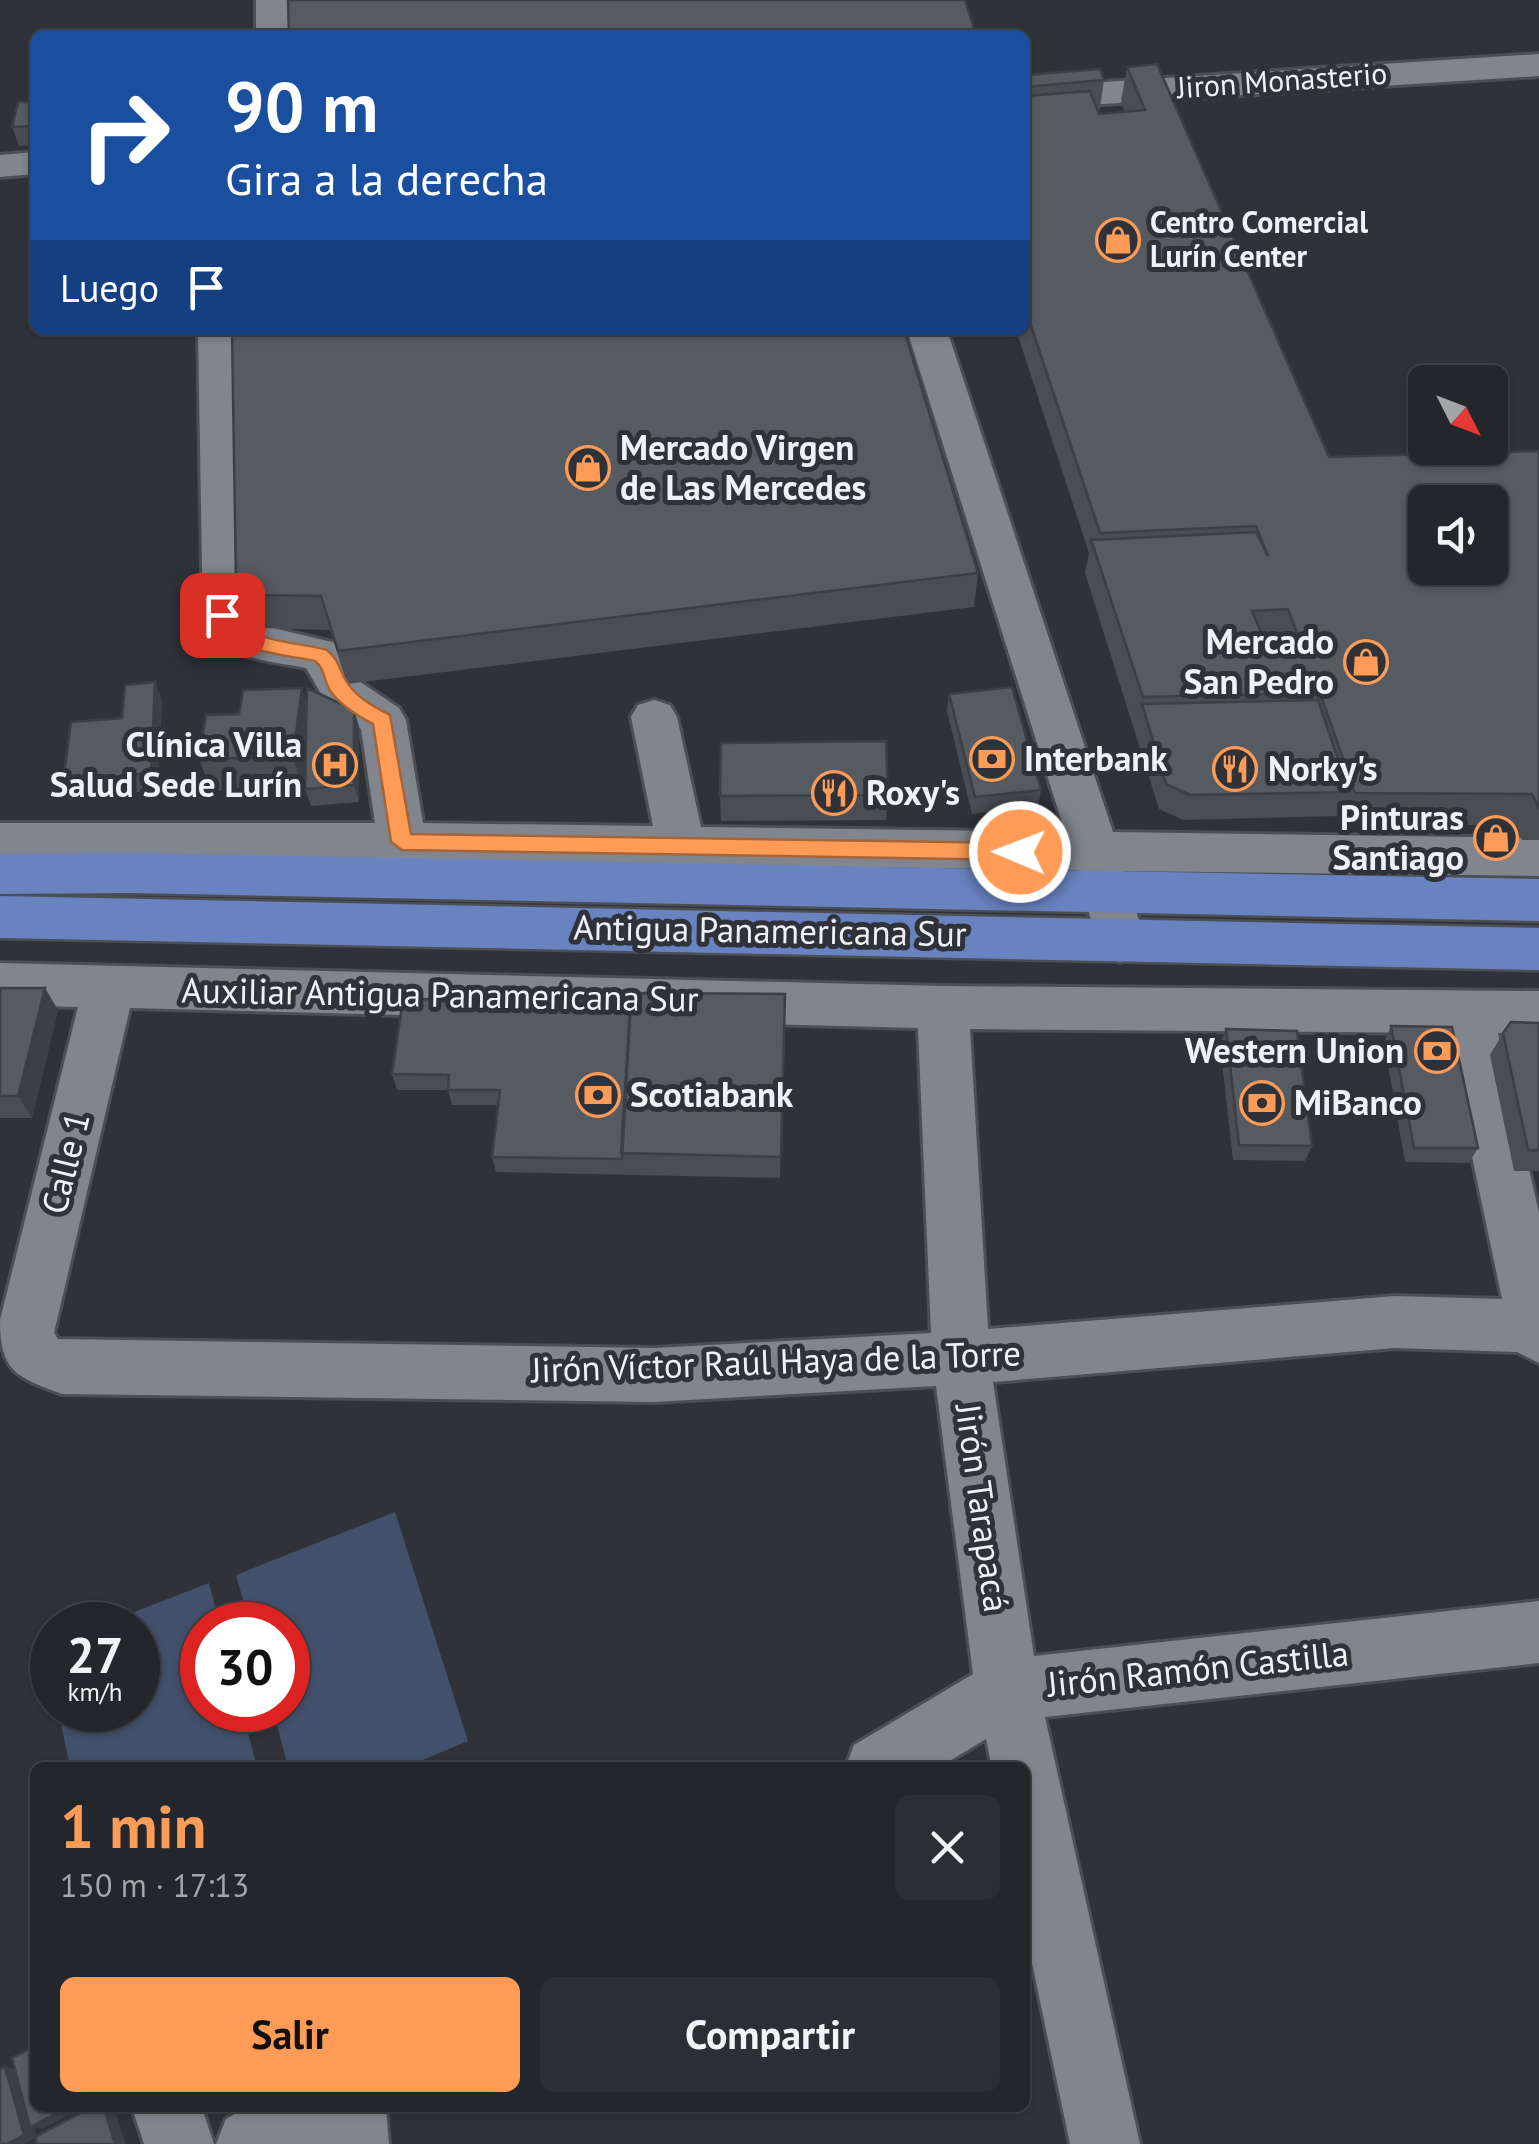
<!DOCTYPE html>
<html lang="es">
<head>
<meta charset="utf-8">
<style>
	:root { --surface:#23262b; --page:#2b2e33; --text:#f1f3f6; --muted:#a3a5a9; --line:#404347; --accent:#fe9c57 }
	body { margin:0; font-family:"PT Sans",sans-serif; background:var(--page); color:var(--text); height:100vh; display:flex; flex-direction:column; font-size:38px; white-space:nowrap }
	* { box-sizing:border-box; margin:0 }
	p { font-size:32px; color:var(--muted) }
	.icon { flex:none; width:55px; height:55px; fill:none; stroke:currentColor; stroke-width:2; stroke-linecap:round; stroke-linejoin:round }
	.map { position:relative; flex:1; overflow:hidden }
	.sheet { position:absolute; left:30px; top:1762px; width:1000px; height:350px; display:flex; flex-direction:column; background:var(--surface); border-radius:15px; box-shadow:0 2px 8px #0004,0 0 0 2px var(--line) }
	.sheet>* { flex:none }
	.guide { position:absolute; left:30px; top:30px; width:1000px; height:305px; border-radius:15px; box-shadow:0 2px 8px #0004,0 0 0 2px var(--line); background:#1a4fa0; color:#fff; overflow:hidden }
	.needle { width:65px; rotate:132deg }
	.buttons { position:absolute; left:1408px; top:365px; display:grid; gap:20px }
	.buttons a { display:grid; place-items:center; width:100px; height:100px; border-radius:15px; background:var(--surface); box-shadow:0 2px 8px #0004,0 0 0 2px var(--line); font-size:50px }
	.speed { position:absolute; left:30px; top:1602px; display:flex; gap:20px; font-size:50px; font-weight:700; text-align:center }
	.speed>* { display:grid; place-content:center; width:130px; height:130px; border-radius:50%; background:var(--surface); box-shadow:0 2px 8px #0004,0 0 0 2px var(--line); line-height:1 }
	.speed small { font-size:25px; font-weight:400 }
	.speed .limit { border:15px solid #d22; background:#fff; color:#111 }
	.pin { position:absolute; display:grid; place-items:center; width:85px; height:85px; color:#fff; margin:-42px; border-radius:20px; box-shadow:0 5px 15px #0006 }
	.me { position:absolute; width:110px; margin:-55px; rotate:271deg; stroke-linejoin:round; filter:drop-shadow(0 0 8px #0008) }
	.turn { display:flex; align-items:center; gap:35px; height:210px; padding:0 30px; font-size:45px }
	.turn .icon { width:130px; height:130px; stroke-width:2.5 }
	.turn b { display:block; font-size:70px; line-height:85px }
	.then { display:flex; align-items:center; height:95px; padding:0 30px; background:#0003; gap:20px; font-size:38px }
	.round { display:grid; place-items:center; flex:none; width:105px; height:105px; border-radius:15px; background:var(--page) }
	.headline { display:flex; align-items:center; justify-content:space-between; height:170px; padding:0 30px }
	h1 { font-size:60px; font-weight:600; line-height:75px; color:var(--accent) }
	.cta { display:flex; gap:20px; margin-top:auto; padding:20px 30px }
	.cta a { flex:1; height:115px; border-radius:15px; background:var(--accent); color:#111; font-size:40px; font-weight:600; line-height:115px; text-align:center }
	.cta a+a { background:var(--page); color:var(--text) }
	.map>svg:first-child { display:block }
</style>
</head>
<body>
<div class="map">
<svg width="1539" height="2144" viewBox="0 0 1539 2144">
	<rect width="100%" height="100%" fill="#2f3339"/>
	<!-- green -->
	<path fill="#43506b" d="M 395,1512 L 468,1741 L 406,1767 L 288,1767 L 273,1710 L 288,1710 L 288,1625 L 250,1625 L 236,1575 Z
		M 209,1583 L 220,1625 L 202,1625 L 202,1710 L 242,1710 L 257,1767 L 70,1767 L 58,1710 L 138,1710 L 138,1625 L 101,1625 Z"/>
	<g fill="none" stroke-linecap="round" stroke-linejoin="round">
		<!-- minor casing -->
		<g stroke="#4b4e53" stroke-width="6">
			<path id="minor" d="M 256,0 L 290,0 L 290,35 L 256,35 Z
				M 1539,54 L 1539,76 L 1025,109 L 1025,87 Z
				M 35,152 L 35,174 L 0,177 L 0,155 Z
				M 198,330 L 238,330 L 247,619 L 256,624 L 336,643 L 362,683 L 399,708 L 406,720 L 423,823 L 653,826 L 631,717 L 638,705 L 654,700 L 670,705 L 677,717 L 701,827 L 1065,832 L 907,330 L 947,330 L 1113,832 L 1539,838 L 1539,876 L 1125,871 L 1145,942 L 1138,956 L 1120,962 L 1102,956 L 1076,870 L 402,861 L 0,861 L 0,823 L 375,823 L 361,729 L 329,707 L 306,668 C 272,661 222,659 203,626 Z
				M 0,963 L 943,986 L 1539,991 L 1539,1033 L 1498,1033 L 1539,1213 L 1539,1363 L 1517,1352 L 1395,1348 L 993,1382 L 1034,1656 L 1539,1601 L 1539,1663 L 1045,1717 L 1140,2144 L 1070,2144 L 1025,1930 L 1025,1768 L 992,1768 L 986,1739 L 938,1768 L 845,1768 L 854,1745 L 973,1674 L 936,1386 L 654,1402 L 62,1394 C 17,1377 0,1372 0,1320 L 78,1007 L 0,1005 ZM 130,1008 L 918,1028 L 931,1333 L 654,1348 L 58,1339 L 54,1333 ZM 970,1029 L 1446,1033 L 1502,1299 L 1395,1296 L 988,1329 Z
				M 132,2108 L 202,2108 L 214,2144 L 144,2144 Z
				M 245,2108 L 386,2108 L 389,2144 L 216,2144 L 226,2119 Z"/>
		</g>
		<!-- major casing -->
		<g stroke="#4b4e53" stroke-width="5">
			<path id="major" d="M 131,853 L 1539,879 L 1539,921 L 131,893 L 0,894 L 0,854 Z
				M 0,896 L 1539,928 L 1539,970 L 0,938 Z"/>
		</g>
		<!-- minor -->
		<use href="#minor" fill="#81858d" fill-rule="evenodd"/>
		<!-- major -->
		<use href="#major" fill="#6883c0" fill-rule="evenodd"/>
	</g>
	<!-- wall -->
	<path fill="#4a4d53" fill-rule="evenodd" d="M 1127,67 L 1329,457 L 1539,451 L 1539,840 L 1522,840 L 1516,825 L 1343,825 L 1340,816 L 1183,820 L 1159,809 L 1085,573 L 1089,553 L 1016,330 L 1025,330 L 1025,75 L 1104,80 L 1099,114 L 1125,112 L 1121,102 ZM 1277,642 L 1280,650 L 1269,651 L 1265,643 Z
		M 35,102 L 35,145 L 19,146 L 12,127 Z
		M 978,573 L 974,607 L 347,684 L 330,630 L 265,628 L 254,624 L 246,615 L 236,581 Z
		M 949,694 L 1041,790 L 1038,807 L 972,814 L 947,711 Z
		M 162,700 L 158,790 L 71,799 L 63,782 L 122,718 Z
		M 307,705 L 354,710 L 359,727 L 359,802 L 311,806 L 305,789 L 306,768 L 303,789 L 211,791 L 199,759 Z
		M 888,795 L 886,820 L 721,821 L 720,796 Z
		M 0,988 L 58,1010 L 32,1118 L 0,1118 Z
		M 785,994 L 780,1178 L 496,1172 L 492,1157 L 498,1105 L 452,1105 L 448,1090 L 397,1090 L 392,1074 L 631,1000 Z
		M 1539,1023 L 1539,1171 L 1514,1171 L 1490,1055 L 1503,1033 Z
		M 1391,1026 L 1478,1148 L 1469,1163 L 1405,1162 L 1384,1042 Z
		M 1226,1029 L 1312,1146 L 1305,1161 L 1233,1160 L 1220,1044 Z"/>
	<!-- shaded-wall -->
	<path fill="#3c3f44" d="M 155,682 L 162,700 L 158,790 L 151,773 Z
		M 302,688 L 312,721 L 303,789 L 293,757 Z
		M 354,710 L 359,727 L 359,802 L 354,785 Z
		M 45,988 L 58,1010 L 32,1118 L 18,1096 Z
		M 5,2067 L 18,2070 L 66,2108 L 82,2108 L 43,2129 L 34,2127 L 37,2137 L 24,2144 L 7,2144 Z
		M 104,2108 L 114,2108 L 126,2144 L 115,2144 Z"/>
	<!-- building -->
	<path fill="#565a61" stroke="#3c3f44" stroke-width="2.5" fill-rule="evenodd" d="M 288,0 L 965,0 L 976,35 L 289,35 Z
		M 1157,64 L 1329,457 L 1539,451 L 1539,809 L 1532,794 L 1355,793 L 1320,693 L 1143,697 L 1091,540 L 1256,532 L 1268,556 L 1256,526 L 1100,533 L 1025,308 L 1025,96 L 1090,91 L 1099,114 L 1145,110 L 1127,67 ZM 1425,502 L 1490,502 L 1490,568 L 1425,568 ZM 1288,609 L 1303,649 L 1269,651 L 1252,611 Z
		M 1100,69 L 1104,80 L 1025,87 L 1025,75 Z
		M 18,102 L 35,102 L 35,126 L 12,127 Z
		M 232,330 L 904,330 L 978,573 L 338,651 L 321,596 L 255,595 L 243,591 L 236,581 Z
		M 155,682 L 151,773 L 63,782 L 71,722 L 122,718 L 125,685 Z
		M 1012,687 L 1041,790 L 975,797 L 949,694 Z
		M 302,688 L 293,757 L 199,759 L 206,715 L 239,714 L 243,690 Z
		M 307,688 L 354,710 L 354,785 L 305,789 Z
		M 1318,700 L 1349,792 L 1190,795 L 1166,784 L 1142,704 Z
		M 886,741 L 888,795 L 720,796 L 721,743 Z
		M 0,988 L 45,988 L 18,1096 L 0,1096 Z
		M 631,993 L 785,994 L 781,1157 L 621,1153 Z
		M 403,999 L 631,1000 L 622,1159 L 492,1157 L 500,1090 L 448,1090 L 449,1075 L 392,1074 Z
		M 1511,1022 L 1539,1023 L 1539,1150 L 1528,1150 L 1503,1033 Z
		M 1391,1026 L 1452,1027 L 1478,1148 L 1414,1148 Z
		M 1226,1029 L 1297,1031 L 1312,1146 L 1239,1145 Z
		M 35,2046 L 35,2108 L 66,2108 L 30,2127 L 12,2058 Z
		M 5,2067 L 24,2135 L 7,2144 L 0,2144 L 0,2069 Z
		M 90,2108 L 104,2108 L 115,2144 L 37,2144 L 35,2137 Z"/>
	<!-- route -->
	<path fill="#fe9c57" stroke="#a56539" stroke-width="2.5" d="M 222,608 L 229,610 C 244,643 296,641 327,650 C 341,661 339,673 349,685 C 359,699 375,707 390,715 L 411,834 L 1020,843 L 1031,852 L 1020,860 L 402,850 L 391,842 L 373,724 C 358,716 341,706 331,692 C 323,681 326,670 315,661 C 283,654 221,652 212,615 Z"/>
	<!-- icons -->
	<defs>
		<g id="shop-ring" transform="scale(2.25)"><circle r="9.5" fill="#2f3339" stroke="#fe9c57" stroke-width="1.5"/><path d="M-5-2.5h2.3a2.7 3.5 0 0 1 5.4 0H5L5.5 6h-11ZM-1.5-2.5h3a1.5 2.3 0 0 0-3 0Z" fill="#fe9c57"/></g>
		<g id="bank-ring" transform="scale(2.25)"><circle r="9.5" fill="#2f3339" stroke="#fe9c57" stroke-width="1.5"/><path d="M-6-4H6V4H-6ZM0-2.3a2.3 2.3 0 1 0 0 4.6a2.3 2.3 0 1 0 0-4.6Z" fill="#fe9c57"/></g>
		<g id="hospital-ring" transform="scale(2.25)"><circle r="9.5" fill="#2f3339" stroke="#fe9c57" stroke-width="1.5"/><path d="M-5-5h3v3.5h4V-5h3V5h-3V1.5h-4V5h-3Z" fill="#fe9c57"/></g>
		<g id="restaurant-ring" transform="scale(2.25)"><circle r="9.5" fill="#2f3339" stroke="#fe9c57" stroke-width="1.5"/><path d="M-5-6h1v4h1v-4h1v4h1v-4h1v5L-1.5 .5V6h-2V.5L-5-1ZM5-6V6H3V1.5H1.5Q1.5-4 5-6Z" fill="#fe9c57"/></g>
	</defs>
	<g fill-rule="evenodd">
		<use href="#shop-ring" x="1118" y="240"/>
		<use href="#shop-ring" x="588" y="468"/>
		<use href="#shop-ring" x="1366" y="662"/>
		<use href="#bank-ring" x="992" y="759"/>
		<use href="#hospital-ring" x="335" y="765"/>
		<use href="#restaurant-ring" x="1235" y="769"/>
		<use href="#restaurant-ring" x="834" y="793"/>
		<use href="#shop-ring" x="1496" y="838"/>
		<use href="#bank-ring" x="1437" y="1051"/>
		<use href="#bank-ring" x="598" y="1095"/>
		<use href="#bank-ring" x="1262" y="1103"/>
	</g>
	<g text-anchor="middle" stroke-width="10" stroke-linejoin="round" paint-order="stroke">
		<!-- far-street labels -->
		<g font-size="30" fill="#eff1f5" stroke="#2f3339">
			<text transform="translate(1282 81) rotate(-4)" y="10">Jiron Monasterio</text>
		</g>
		<!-- far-poi labels -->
		<g font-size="30" font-weight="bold" fill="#eff1f5" stroke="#2f3339" text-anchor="start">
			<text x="1150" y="233">Centro Comercial<tspan x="1150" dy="34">Lurín Center</tspan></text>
		</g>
		<!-- poi labels -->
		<g font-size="35" font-weight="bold" fill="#eff1f5" stroke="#2f3339" text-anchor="start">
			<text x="620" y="460">Mercado Virgen<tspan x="620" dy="40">de Las Mercedes</tspan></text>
			<text x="1334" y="654" text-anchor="end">Mercado<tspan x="1334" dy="40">San Pedro</tspan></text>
			<text x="302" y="757" text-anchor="end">Clínica Villa<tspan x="302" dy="40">Salud Sede Lurín</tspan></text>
			<text x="1024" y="771">Interbank</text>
			<text x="1268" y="781">Norky's</text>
			<text x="866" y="805">Roxy's</text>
			<text x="1464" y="830" text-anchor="end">Pinturas<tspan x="1464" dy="40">Santiago</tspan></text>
			<text x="1404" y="1063" text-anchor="end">Western Union</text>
			<text x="630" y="1107">Scotiabank</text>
			<text x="1294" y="1115">MiBanco</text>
		</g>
		<!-- street labels -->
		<g font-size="35" fill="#eff1f5" stroke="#2f3339">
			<text transform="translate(770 931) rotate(1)" y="12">Antigua Panamericana Sur</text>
			<text transform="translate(440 995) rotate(1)" y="12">Auxiliar Antigua Panamericana Sur</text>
			<text transform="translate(66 1163) rotate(-76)" y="12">Calle 1</text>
			<text transform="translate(776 1362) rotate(-2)" y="12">Jirón Víctor Raúl Haya de la Torre</text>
			<text transform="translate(982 1508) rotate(82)" y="12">Jirón Tarapacá</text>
			<text transform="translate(1198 1669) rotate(-6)" y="12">Jirón Ramón Castilla</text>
		</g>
	</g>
</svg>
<div class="buttons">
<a><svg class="needle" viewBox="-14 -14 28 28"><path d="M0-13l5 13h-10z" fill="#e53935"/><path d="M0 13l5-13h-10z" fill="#a3a5a9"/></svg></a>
<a><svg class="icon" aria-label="sound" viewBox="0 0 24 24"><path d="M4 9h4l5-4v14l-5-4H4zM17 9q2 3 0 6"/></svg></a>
</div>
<div class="speed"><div>27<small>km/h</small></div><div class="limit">30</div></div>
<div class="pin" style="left:222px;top:615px;background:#d93025"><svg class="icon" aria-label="arrive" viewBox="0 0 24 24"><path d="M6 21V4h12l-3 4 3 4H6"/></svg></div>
<svg class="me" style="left:1020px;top:852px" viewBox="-20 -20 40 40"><circle r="17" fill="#fe9c57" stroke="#fff" stroke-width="3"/><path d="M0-11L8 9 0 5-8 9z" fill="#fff"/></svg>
<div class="guide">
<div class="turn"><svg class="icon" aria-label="right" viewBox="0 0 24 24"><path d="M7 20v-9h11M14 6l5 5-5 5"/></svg><div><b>90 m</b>Gira a la derecha</div></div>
<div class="then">Luego<svg class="icon" aria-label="arrive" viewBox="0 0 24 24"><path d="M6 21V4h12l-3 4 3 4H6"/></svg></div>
</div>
<section class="sheet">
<div class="headline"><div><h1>1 min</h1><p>150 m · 17:13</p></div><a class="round"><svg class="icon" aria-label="close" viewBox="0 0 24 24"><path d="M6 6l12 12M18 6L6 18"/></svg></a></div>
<div class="cta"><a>Salir</a><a>Compartir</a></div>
</section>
</div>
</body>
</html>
